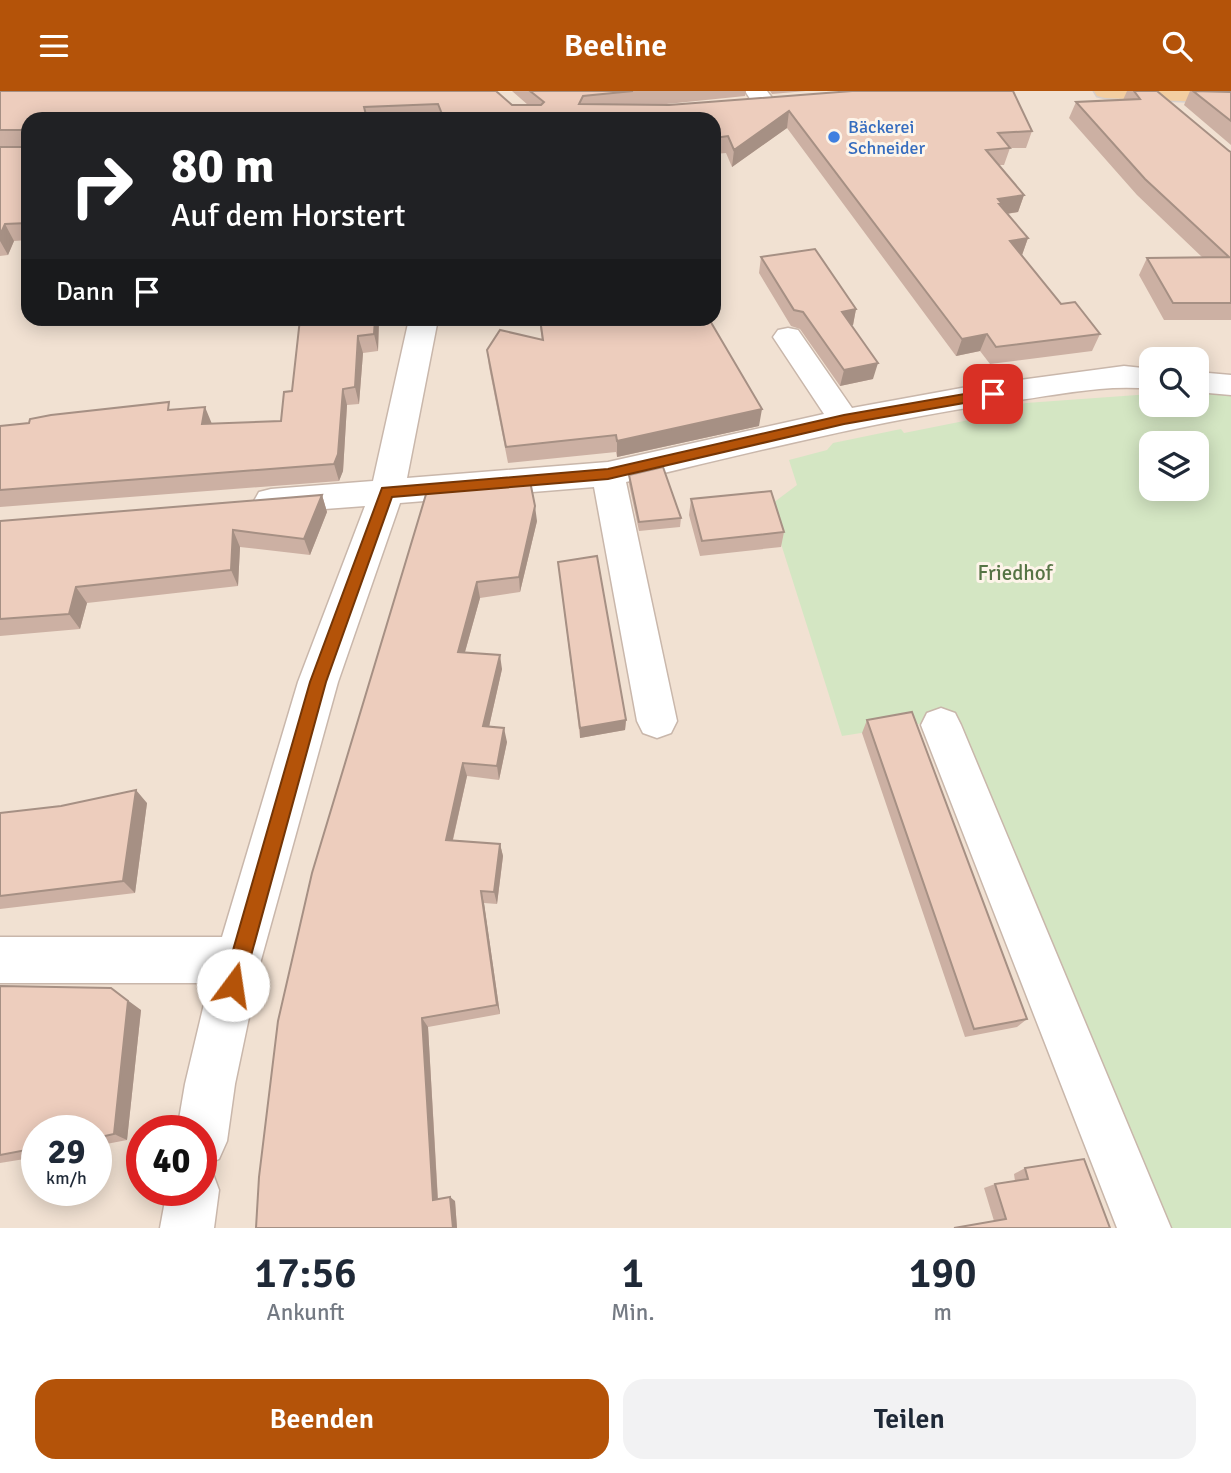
<!DOCTYPE html>
<html lang="de">
<head>
<meta charset="utf-8">
<style>
	:root { --surface:#fff; --page:#f2f2f3; --text:#1f2937; --muted:#747a83; --accent:#b45309 }
	body { margin:0; font-family:Signika,sans-serif; background:var(--page); color:var(--text); height:100vh; display:flex; flex-direction:column; font-size:26px; white-space:nowrap }
	* { box-sizing:border-box; margin:0 }
	p { font-size:23px; color:var(--muted) }
	.icon { flex:none; width:38px; height:38px; fill:none; stroke:currentColor; stroke-width:2; stroke-linecap:round; stroke-linejoin:round }
	.map { position:relative; height:1137px; overflow:hidden }
	.sheet { display:flex; flex-direction:column; background:var(--surface); flex:1 }
	.sheet>* { flex:none }
	.top-card { position:absolute; left:21px; top:21px; width:700px; height:214px; border-radius:21px; box-shadow:0 4px 18px #0003; background:#202124; color:#fff; overflow:hidden }
	.controls { position:absolute; left:1139px; top:256px; display:grid; gap:14px }
	.controls a { display:grid; place-items:center; width:70px; height:70px; border-radius:14px; background:var(--surface); box-shadow:0 4px 18px #0003; font-size:35px }
	.speed { position:absolute; left:21px; top:1024px; display:flex; gap:14px; font-size:35px; font-weight:700; text-align:center }
	.speed>* { display:grid; place-content:center; width:91px; height:91px; border-radius:50%; background:var(--surface); box-shadow:0 4px 18px #0003; line-height:1 }
	.speed small { font-size:18px; font-weight:400 }
	.speed .limit { border:10px solid #d22; background:#fff; color:#111 }
	.pin { position:absolute; display:grid; place-items:center; width:60px; height:60px; color:#fff; margin:-30px; border-radius:14px; box-shadow:0 4px 10px #0006 }
	.me { position:absolute; width:77px; margin:-38px; rotate:14deg; stroke-linejoin:round; filter:drop-shadow(0 0 5px #0008) }
	.turn { display:flex; align-items:center; gap:24px; height:147px; padding:0 35px; font-size:32px }
	.turn .icon { width:91px; height:91px; stroke-width:2.5 }
	.turn b { display:block; font-size:49px; line-height:60px }
	.then { display:flex; align-items:center; height:66px; padding:0 35px; background:#0003; gap:14px; font-size:26px }
	.eta { display:flex; justify-content:space-evenly; align-items:center; height:119px; text-align:center }
	.eta b { font-size:42px; font-weight:600; line-height:49px }
	.cta { display:flex; gap:14px; margin-top:auto; padding:14px 35px }
	.cta a { flex:1; height:80px; border-radius:21px; background:var(--accent); color:#fff; font-size:28px; font-weight:600; line-height:80px; text-align:center }
	.cta a+a { background:var(--page); color:var(--text) }
	header { display:flex; justify-content:space-between; align-items:center; height:91px; padding:0 35px; background:var(--accent); color:#fff; font-size:32px; font-weight:600 }
	.map>svg:first-child { display:block }
</style>
</head>
<body>
<header><svg class="icon" aria-label="menu" viewBox="0 0 24 24"><path d="M4 6h16M4 12h16M4 18h16"/></svg>Beeline<svg class="icon" aria-label="search" viewBox="0 0 24 24"><circle cx="10" cy="10" r="6"/><path d="M15 15l6 6"/></svg></header>
<div class="map">
<svg width="1231" height="1137" viewBox="0 0 1231 1137">
	<rect width="100%" height="100%" fill="#faefe3"/>
	<!-- residential -->
	<path fill="#f1e1d2" fill-rule="evenodd" d="M 0,0 L 1231,0 L 1231,1137 L 0,1137 ZM 28,28 L 714,28 L 714,228 L 28,228 ZM 1152,268 L 1197,268 L 1197,313 L 1152,313 ZM 1152,352 L 1197,352 L 1197,397 L 1152,397 ZM 37,1040 L 96,1040 L 96,1099 L 37,1099 ZM 142,1040 L 201,1040 L 201,1099 L 142,1099 Z"/>
	<!-- green -->
	<path fill="#d4e6c3" fill-rule="evenodd" d="M 1197,300 L 1231,303 L 1231,1137 L 1165,1137 L 950,628 L 842,645 L 769,415 L 797,394 L 789,369 L 827,359 L 833,352 L 901,338 L 904,342 L 979,327 L 977,322 L 1026,312 L 1151,303 L 1152,313 L 1197,313 ZM 1152,352 L 1197,352 L 1197,397 L 1152,397 Z"/>
	<g fill="none" stroke-linecap="round" stroke-linejoin="round">
		<!-- minor casing -->
		<g stroke="#c9b7ab" stroke-width="3">
			<path id="minor" d="M 745,0 L 767,0 L 776,12 L 772,17 L 756,17 Z
				M 409,228 L 438,228 L 407,387 L 608,371 L 824,323 L 773,246 L 778,239 L 788,237 L 798,239 L 852,317 L 967,296 L 1124,275 L 1152,278 L 1152,298 C 1107,293 1063,303 1019,309 C 886,327 757,360 626,391 L 677,630 L 671,642 L 657,647 L 643,642 L 637,630 L 594,396 L 400,412 L 338,591 L 261,869 L 235,993 L 227,1050 L 219,1068 L 201,1076 L 201,1040 L 177,1040 L 185,993 L 209,892 L 0,892 L 0,846 L 222,846 L 298,591 L 365,415 L 271,422 L 259,419 L 254,410 L 259,401 L 271,398 L 373,390 Z
				M 1197,281 L 1231,284 L 1231,304 L 1197,301 Z
				M 941,617 L 955,622 L 961,634 L 1171,1137 L 1117,1137 L 921,634 L 927,622 Z
				M 201,1076 L 212,1080 L 219,1099 L 214,1137 L 160,1137 L 167,1099 L 201,1099 Z"/>
		</g>
		<!-- major casing -->
		<g stroke="#d7d0cd" stroke-width="3">
			<path id="major" d="M 1094,0 L 1231,0 L 1231,12 L 1105,7 L 1097,5 Z"/>
		</g>
		<!-- minor -->
		<use href="#minor" fill="#fff" fill-rule="evenodd"/>
		<!-- major -->
		<use href="#major" fill="#f3cea1" fill-rule="evenodd"/>
	</g>
	<!-- wall -->
	<path fill="#ccb0a3" d="M 0,0 L 528,14 L 512,0 L 746,0 L 745,5 L 657,14 L 669,14 L 852,0 L 1032,40 L 1026,57 L 1010,57 L 1004,74 L 999,74 L 1024,104 L 1018,121 L 1007,123 L 1028,147 L 1022,164 L 1061,213 L 1100,243 L 1092,260 L 990,273 L 980,260 L 956,265 L 787,37 L 732,76 L 726,62 L 714,63 L 714,28 L 28,28 L 28,149 L 14,150 L 8,164 L 0,165 L 0,56 L 22,56 L 22,55 L 0,55 Z
		M 770,0 L 806,0 L 772,3 Z
		M 1127,0 L 1157,0 L 1229,60 L 1231,61 L 1231,229 L 1164,229 L 1139,184 L 1147,167 L 1202,166 L 1137,104 L 1069,27 L 1076,11 L 1123,9 Z
		M 1190,0 L 1231,1 L 1231,54 L 1184,14 Z
		M 761,166 L 856,218 L 853,234 L 851,235 L 873,288 L 840,295 L 800,238 L 791,235 L 759,182 Z
		M 379,228 L 378,260 L 363,262 L 359,313 L 347,314 L 343,380 L 339,390 L 0,416 L 0,335 L 173,318 L 212,333 L 281,330 L 292,300 Z
		M 539,228 L 709,228 L 759,335 L 617,366 L 616,361 L 508,372 L 489,276 L 487,259 L 542,249 Z
		M 629,384 L 681,427 L 680,436 L 639,440 L 629,393 Z
		M 427,400 L 537,430 L 520,501 L 480,507 L 465,561 L 502,578 L 489,636 L 507,651 L 499,689 L 467,685 L 453,749 L 500,753 L 503,765 L 497,813 L 484,812 L 500,923 L 428,936 L 438,1108 L 455,1110 L 457,1137 L 256,1137 Z
		M 322,404 L 327,421 L 310,464 L 240,456 L 238,495 L 87,512 L 80,538 L 0,545 L 0,430 Z
		M 691,408 L 784,441 L 781,456 L 700,465 L 689,424 Z
		M 558,471 L 626,629 L 625,639 L 580,647 Z
		M 867,629 L 1027,928 L 1017,936 L 965,946 L 862,642 Z
		M 147,712 L 135,802 L 0,818 L 0,722 Z
		M 0,895 L 141,919 L 127,1049 L 96,1055 L 96,1040 L 37,1040 L 37,1066 L 0,1072 Z
		M 1025,1077 L 1110,1137 L 994,1130 L 984,1097 L 995,1093 L 1015,1090 L 1014,1083 Z"/>
	<!-- shaded-wall -->
	<path fill="#a69084" d="M 789,20 L 787,37 L 732,76 L 734,59 Z
		M 1024,104 L 1018,121 L 998,124 L 1002,113 L 998,108 Z
		M 5,133 L 14,150 L 8,164 L 0,150 L 0,144 Z
		M 1028,147 L 1022,164 L 1010,150 Z
		M 856,218 L 853,234 L 838,237 L 842,221 Z
		M 375,228 L 379,228 L 378,260 L 374,243 Z
		M 987,243 L 980,260 L 956,265 L 962,248 Z
		M 358,245 L 363,262 L 359,313 L 355,296 Z
		M 878,272 L 873,288 L 840,295 L 844,279 Z
		M 343,298 L 347,314 L 343,380 L 339,390 L 334,373 Z
		M 205,316 L 212,333 L 202,333 Z
		M 762,318 L 759,335 L 617,366 L 617,350 Z
		M 322,404 L 327,421 L 310,464 L 304,448 Z
		M 535,415 L 537,430 L 520,501 L 519,486 Z
		M 233,439 L 240,456 L 238,495 L 231,479 Z
		M 477,491 L 480,507 L 461,575 L 458,561 Z
		M 76,496 L 87,512 L 80,538 L 69,523 Z
		M 500,564 L 502,578 L 486,649 L 483,635 Z
		M 626,629 L 625,639 L 580,647 L 580,637 Z
		M 504,637 L 507,651 L 499,689 L 497,675 Z
		M 463,672 L 467,685 L 450,761 L 446,749 Z
		M 136,699 L 147,712 L 135,802 L 123,790 Z
		M 500,753 L 503,765 L 497,813 L 494,801 Z
		M 481,800 L 484,812 L 500,923 L 497,914 Z
		M 111,897 L 141,919 L 127,1049 L 114,1043 Z
		M 422,927 L 428,936 L 438,1113 L 433,1109 Z
		M 450,1106 L 455,1110 L 457,1137 L 453,1137 Z"/>
	<!-- building -->
	<path fill="#edcdbd" stroke="#a69084" stroke-width="2" d="M 0,0 L 496,0 L 512,14 L 541,14 L 544,11 L 530,0 L 633,0 L 583,5 L 579,13 L 669,14 L 852,0 L 1013,0 L 1032,40 L 998,42 L 1010,57 L 986,59 L 1024,104 L 998,108 L 1002,113 L 999,113 L 1028,147 L 1010,150 L 1061,213 L 1075,211 L 1100,243 L 996,256 L 987,243 L 962,248 L 789,20 L 734,59 L 728,45 L 714,47 L 714,28 L 444,28 L 438,13 L 364,16 L 367,28 L 28,28 L 28,132 L 5,133 L 0,144 L 0,56 L 22,56 L 22,39 L 0,39 Z
		M 1134,0 L 1157,0 L 1229,60 L 1231,61 L 1231,212 L 1173,212 L 1147,167 L 1229,166 L 1145,88 L 1076,11 L 1140,8 Z
		M 1193,0 L 1231,1 L 1231,30 Z
		M 815,158 L 856,218 L 842,221 L 878,272 L 844,279 L 803,221 L 794,219 L 761,166 Z
		M 300,228 L 375,228 L 374,243 L 358,245 L 355,296 L 343,298 L 338,363 L 334,373 L 0,399 L 0,335 L 29,332 L 30,328 L 51,324 L 169,311 L 168,319 L 205,316 L 202,333 L 281,330 L 284,301 L 292,300 Z
		M 540,228 L 709,228 L 762,318 L 617,350 L 616,344 L 506,356 L 487,259 L 500,239 L 543,249 Z
		M 663,376 L 681,427 L 639,431 L 629,384 Z
		M 530,390 L 535,415 L 519,486 L 477,491 L 458,561 L 500,564 L 483,635 L 504,637 L 497,675 L 463,672 L 446,749 L 500,753 L 494,801 L 481,800 L 497,914 L 422,927 L 433,1109 L 450,1106 L 453,1137 L 256,1137 L 259,1086 L 278,930 L 312,782 L 427,400 Z
		M 771,400 L 784,441 L 702,450 L 691,408 Z
		M 322,404 L 304,448 L 233,439 L 231,479 L 76,496 L 69,523 L 0,528 L 0,430 Z
		M 597,465 L 626,629 L 580,637 L 558,471 Z
		M 912,621 L 1027,928 L 974,938 L 867,629 Z
		M 136,699 L 123,790 L 0,805 L 0,722 L 61,715 Z
		M 0,895 L 111,897 L 128,910 L 114,1043 L 96,1047 L 96,1040 L 37,1040 L 37,1057 L 0,1064 Z
		M 1084,1068 L 1110,1137 L 954,1137 L 1006,1128 L 995,1093 L 1028,1088 L 1025,1077 Z"/>
	<!-- route -->
	<path fill="#b45309" stroke="#753606" stroke-width="2" d="M 993,298 L 999,303 L 998,306 L 844,333 L 608,388 L 392,406 L 326,591 L 243,894 L 240,901 L 233,904 L 226,901 L 223,894 L 310,591 L 382,397 L 608,378 L 844,324 Z"/>
	<!-- markers -->
	<circle fill="#3f7fe0" stroke="#fdf4e9" stroke-width="2.5" cx="834" cy="46" r="7"/>
	<g text-anchor="middle" stroke-width="6" stroke-linejoin="round" paint-order="stroke">
		<!-- far-shop labels -->
		<g font-size="18" fill="#366cbe" stroke="#fdf4e9" text-anchor="start">
			<text x="848" y="42">Bäckerei<tspan x="848" dy="21">Schneider</tspan></text>
		</g>
		<!-- park labels -->
		<g font-size="21" fill="#567445" stroke="#fdf4e9">
			<text x="1015" y="489">Friedhof</text>
		</g>
	</g>
</svg>
<div class="controls">
<a><svg class="icon" aria-label="search" viewBox="0 0 24 24"><circle cx="10" cy="10" r="6"/><path d="M15 15l6 6"/></svg></a>
<a><svg class="icon" aria-label="layers" viewBox="0 0 24 24"><path d="M12 4l9 5-9 5-9-5zM3 14l9 5 9-5"/></svg></a>
</div>
<div class="speed"><div>29<small>km/h</small></div><div class="limit">40</div></div>
<div class="pin" style="left:993px;top:303px;background:#d93025"><svg class="icon" aria-label="arrive" viewBox="0 0 24 24"><path d="M6 21V4h12l-3 4 3 4H6"/></svg></div>
<svg class="me" style="left:233px;top:894px" viewBox="-20 -20 40 40"><circle r="19" fill="#fff"/><path d="M0-13L10 11 0 6-10 11z" fill="#b45309"/></svg>
<div class="top-card">
<div class="turn"><svg class="icon" aria-label="right" viewBox="0 0 24 24"><path d="M7 20v-9h11M14 6l5 5-5 5"/></svg><div><b>80 m</b>Auf dem Horstert</div></div>
<div class="then">Dann<svg class="icon" aria-label="arrive" viewBox="0 0 24 24"><path d="M6 21V4h12l-3 4 3 4H6"/></svg></div>
</div>
</div>
<section class="sheet">
<div class="eta">
<div><b>17:56</b><p>Ankunft</p></div>
<div><b>1</b><p>Min.</p></div>
<div><b>190</b><p>m</p></div>
</div>
<div class="cta"><a>Beenden</a><a>Teilen</a></div>
</section>
</body>
</html>
